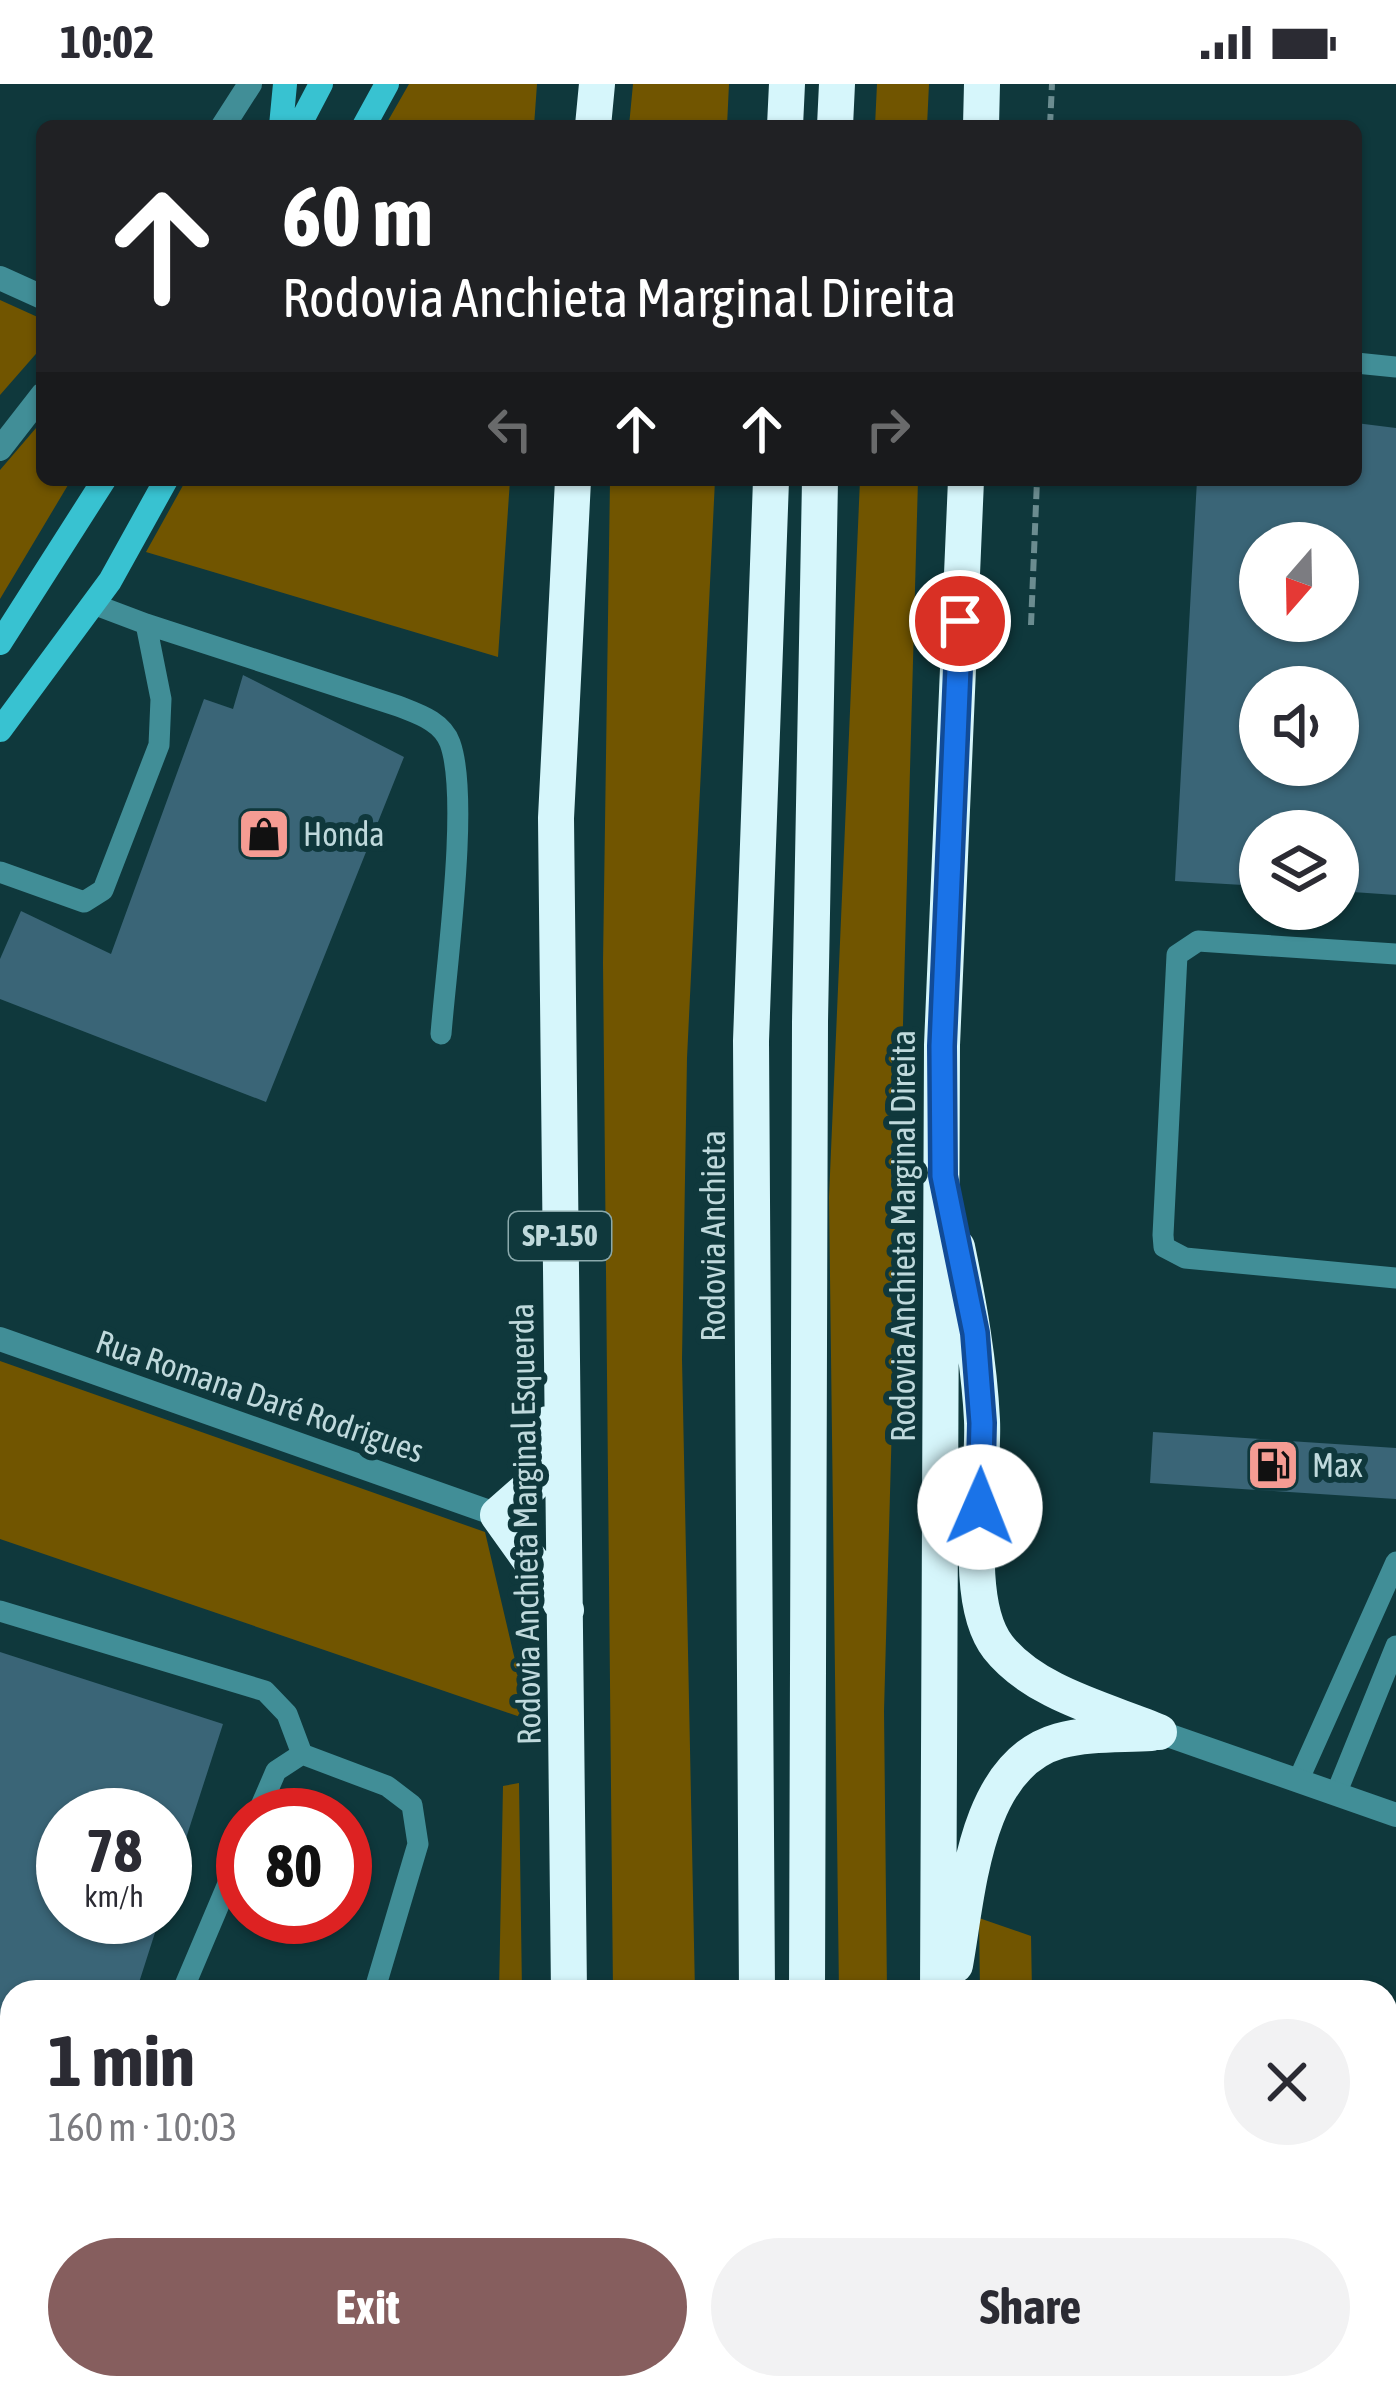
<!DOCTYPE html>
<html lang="en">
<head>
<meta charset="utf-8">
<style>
	:root { --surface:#fff; --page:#f2f2f3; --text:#2b2b33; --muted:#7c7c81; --accent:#865e5e }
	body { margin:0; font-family:"Asap Condensed",sans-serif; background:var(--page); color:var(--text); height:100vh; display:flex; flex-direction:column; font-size:45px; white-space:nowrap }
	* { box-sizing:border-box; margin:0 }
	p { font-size:39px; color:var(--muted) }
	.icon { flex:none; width:66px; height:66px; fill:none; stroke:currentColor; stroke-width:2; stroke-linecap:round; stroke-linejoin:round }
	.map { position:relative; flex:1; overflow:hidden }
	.panel { position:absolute; left:0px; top:1896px; width:1398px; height:420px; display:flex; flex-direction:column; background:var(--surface); border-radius:36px 36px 0 0; box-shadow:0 3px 9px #0004 }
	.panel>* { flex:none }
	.hud { position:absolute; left:36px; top:36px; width:1326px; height:366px; border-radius:18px; box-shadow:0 3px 9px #0004; background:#202124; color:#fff; overflow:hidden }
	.needle { width:78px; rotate:200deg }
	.tools { position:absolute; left:1239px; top:438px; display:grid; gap:24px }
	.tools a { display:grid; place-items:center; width:120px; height:120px; border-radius:50%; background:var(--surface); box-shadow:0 3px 9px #0004; font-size:60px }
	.speed { position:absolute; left:36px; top:1704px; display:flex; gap:24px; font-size:60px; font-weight:700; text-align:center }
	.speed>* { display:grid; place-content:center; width:156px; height:156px; border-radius:50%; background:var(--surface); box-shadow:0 3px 9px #0004; line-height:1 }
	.speed small { font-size:30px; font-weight:400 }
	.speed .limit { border:18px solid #d22; background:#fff; color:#111 }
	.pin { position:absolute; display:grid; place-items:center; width:102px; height:102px; color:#fff; margin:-51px; border:6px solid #fff; border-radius:50%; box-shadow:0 3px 12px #0007 }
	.me { position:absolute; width:132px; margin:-66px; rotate:1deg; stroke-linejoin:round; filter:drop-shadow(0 0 9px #0008) }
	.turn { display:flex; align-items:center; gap:42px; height:252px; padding:0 48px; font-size:54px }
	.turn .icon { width:156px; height:156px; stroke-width:2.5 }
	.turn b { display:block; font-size:84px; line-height:102px }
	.lanes { display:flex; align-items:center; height:114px; padding:0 48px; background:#0003; justify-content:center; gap:60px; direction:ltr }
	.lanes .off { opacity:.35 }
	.round { display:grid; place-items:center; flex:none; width:126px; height:126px; border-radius:63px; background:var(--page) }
	.headline { display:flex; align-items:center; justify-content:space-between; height:204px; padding:0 48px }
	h1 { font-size:72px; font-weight:700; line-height:90px }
	.button { display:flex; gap:24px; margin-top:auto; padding:24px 48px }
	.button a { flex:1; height:138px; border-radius:72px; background:var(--accent); color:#fff; font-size:48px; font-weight:700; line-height:138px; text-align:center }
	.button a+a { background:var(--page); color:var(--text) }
	.status { display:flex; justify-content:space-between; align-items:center; height:84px; padding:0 60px; background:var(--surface); direction:ltr }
	.status svg { height:33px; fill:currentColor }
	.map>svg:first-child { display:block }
</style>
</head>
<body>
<div class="status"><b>10:02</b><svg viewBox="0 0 49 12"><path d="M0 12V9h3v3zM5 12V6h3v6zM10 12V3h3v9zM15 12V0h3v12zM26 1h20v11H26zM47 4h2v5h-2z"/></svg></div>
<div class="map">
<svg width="1396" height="2316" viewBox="0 0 1396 2316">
	<rect width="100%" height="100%" fill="#0f383c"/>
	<!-- green -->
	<path fill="#715500" d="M 409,0 L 537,0 L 534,42 L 385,42 Z
		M 633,0 L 729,0 L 727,42 L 629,42 Z
		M 877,0 L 929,0 L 927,42 L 875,42 Z
		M 0,216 L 42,235 L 42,263 L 0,311 Z
		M 42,337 L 42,396 L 71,396 L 0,515 L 0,386 Z
		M 186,396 L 510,396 L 498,573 L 146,468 Z
		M 610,396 L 715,396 L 687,974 L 682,1275 L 695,1908 L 613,1908 L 603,879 Z
		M 860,396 L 918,396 L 884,1627 L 887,1908 L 839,1908 L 829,1113 Z
		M 0,1277 L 485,1448 L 529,1636 L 0,1455 Z
		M 519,1699 L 522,1908 L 499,1908 L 503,1702 Z
		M 979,1834 L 1031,1852 L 1032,1908 L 980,1908 Z"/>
	<!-- building -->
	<path fill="#3a6577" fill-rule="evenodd" d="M 1356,339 L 1396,344 L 1396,811 L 1338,807 L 1338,747 L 1260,747 L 1260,802 L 1175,797 L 1197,396 L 1356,396 ZM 1260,459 L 1338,459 L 1338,537 L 1260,537 ZM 1260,603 L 1338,603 L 1338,681 L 1260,681 Z
		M 243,591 L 404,673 L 266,1018 L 0,915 L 0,875 L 21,827 L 111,870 L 204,615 L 233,625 Z
		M 1153,1348 L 1396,1364 L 1396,1415 L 1150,1399 Z
		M 0,1568 L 223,1640 L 166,1816 L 165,1731 L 63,1731 L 63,1833 L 160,1833 L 136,1908 L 12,1908 L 12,1940 L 0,1936 Z
		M 0,2142 L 12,2146 L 12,2244 L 1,2278 Z"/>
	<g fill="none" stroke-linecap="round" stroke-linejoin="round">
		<!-- path -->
		<path stroke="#6b8c90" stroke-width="6" stroke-dasharray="12 6" stroke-linecap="butt" d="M 1050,42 L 1052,0
			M 1031,541 L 1037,396"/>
		<!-- lane -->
		<path stroke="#418e97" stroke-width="21" d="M 1356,279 L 1396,283
			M 146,540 L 398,622 C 418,630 442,637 450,659 C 470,714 446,884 441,950
			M 0,788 L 84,818 L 103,806 L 159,661 L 161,615 L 146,540 L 93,520
			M 1396,870 L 1198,857 L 1177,871 L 1163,1151 L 1164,1163 L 1185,1174 L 1396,1194
			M 0,1527 L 265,1607 L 287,1630 L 302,1670
			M 1298,1697 L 1396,1478
			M 1336,1710 L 1396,1562
			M 257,1731 L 276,1687 L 302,1670 L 387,1702 L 412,1721 L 418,1760 L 374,1908
			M 182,1908 L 243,1764
			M 0,1955 L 12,1959"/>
		<!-- street -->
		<path stroke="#418e97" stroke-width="24" d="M 223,42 L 250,0
			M 0,194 L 42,213
			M 0,365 L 42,311
			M 0,1255 L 498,1431
			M 1159,1648 L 1396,1731"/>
		<!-- secondary -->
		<path stroke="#38c2d1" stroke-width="24" d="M 281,42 L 285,0
			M 299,42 L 321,0
			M 364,42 L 387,0
			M 0,559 L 104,396
			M 0,646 L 110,497 L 166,396"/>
		<!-- highway -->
		<path stroke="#d6f6fb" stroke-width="36" d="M 593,42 L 597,0
			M 785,42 L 787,0
			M 835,42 L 837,0
			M 981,42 L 982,0
			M 957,1163 C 969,1221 979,1277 982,1336 C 985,1397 960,1514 998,1563 C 1034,1609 1106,1626 1159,1648
			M 548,1340 L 530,1403 L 498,1431 L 566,1526
			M 955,1881 C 968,1810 974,1681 1059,1657 C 1088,1649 1121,1651 1151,1649
			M 569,1908 L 556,734 L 573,396
			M 757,1908 L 751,957 L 771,396
			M 807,1908 L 810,938 L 820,396
			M 938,1908 L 942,961 L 966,396
			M 573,2304 L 573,2316
			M 759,2304 L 759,2316
			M 940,2304 L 941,2316
			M 806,2316 L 806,2304"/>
	</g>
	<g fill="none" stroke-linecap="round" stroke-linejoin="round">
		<!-- route casing -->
		<g stroke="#114b97" stroke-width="30">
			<path id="route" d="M 960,537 L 942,962 L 943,1092 L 975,1249 L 982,1339 L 980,1423"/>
		</g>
		<!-- route -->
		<use href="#route" stroke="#1a73e8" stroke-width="21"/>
	</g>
	<!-- icons -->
	<defs>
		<g id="shop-square" transform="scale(2.7)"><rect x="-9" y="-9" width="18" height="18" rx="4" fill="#f59c93" stroke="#0f383c"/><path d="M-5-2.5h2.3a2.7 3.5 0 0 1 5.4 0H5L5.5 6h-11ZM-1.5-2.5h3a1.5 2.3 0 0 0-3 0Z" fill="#111"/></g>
		<g id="fuel-square" transform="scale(2.7)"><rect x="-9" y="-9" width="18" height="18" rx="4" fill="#f59c93" stroke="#0f383c"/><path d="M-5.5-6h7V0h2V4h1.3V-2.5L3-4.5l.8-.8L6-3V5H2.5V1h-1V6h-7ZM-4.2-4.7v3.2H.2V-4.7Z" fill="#111"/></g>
	</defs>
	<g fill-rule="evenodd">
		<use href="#shop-square" x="264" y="750"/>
		<use href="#fuel-square" x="1273" y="1381"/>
	</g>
	<g text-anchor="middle" stroke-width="12" stroke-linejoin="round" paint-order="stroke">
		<!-- shield labels -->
		<rect fill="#0f383c" stroke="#8aa9ac" stroke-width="3" x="509" y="1128" width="102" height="48" rx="9"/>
		<g font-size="30" font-weight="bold" fill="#bfd9dc">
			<text x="560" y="1162">SP-150</text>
		</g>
		<!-- poi labels -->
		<g font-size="33" fill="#bfd9dc" stroke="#0f383c" text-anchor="start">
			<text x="303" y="762">Honda</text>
			<text x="1312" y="1393">Max</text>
		</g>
		<!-- street labels -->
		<g font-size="33" fill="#bfd9dc" stroke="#0f383c">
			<text transform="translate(713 1152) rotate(-90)" y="12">Rodovia Anchieta</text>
			<text transform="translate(903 1152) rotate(-90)" y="12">Rodovia Anchieta Marginal Direita</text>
			<text transform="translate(260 1312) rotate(19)" y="12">Rua Romana Daré Rodrigues</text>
			<text transform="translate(525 1440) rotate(-91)" y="12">Rodovia Anchieta Marginal Esquerda</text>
		</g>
	</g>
</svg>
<div class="tools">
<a><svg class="needle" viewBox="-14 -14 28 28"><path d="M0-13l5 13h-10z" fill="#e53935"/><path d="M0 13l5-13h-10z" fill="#7c7c81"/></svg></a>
<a><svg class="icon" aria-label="sound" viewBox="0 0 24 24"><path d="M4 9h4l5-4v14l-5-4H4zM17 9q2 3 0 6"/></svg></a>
<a><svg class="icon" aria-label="layers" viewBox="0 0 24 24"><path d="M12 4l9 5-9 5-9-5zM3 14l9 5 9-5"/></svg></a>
</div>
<div class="speed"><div>78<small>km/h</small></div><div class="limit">80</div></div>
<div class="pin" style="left:960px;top:537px;background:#d93025"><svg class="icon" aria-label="arrive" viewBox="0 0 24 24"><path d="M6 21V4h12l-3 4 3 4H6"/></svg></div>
<svg class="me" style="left:980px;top:1423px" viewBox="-20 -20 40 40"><circle r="19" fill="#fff"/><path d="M0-13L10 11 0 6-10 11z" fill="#1a73e8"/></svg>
<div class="hud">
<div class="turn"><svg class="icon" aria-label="ahead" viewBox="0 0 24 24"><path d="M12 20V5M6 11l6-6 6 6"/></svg><div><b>60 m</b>Rodovia Anchieta Marginal Direita</div></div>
<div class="lanes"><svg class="icon off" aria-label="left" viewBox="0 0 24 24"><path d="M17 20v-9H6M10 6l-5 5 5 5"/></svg><svg class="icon" aria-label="ahead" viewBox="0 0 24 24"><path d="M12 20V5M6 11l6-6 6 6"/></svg><svg class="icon" aria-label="ahead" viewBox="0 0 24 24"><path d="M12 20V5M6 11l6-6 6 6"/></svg><svg class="icon off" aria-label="right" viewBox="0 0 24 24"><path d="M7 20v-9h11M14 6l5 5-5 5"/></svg></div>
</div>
<section class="panel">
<div class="headline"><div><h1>1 min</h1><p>160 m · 10:03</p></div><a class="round"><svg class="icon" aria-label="close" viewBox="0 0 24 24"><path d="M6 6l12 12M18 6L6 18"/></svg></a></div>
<div class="button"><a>Exit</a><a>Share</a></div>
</section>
</div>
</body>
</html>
